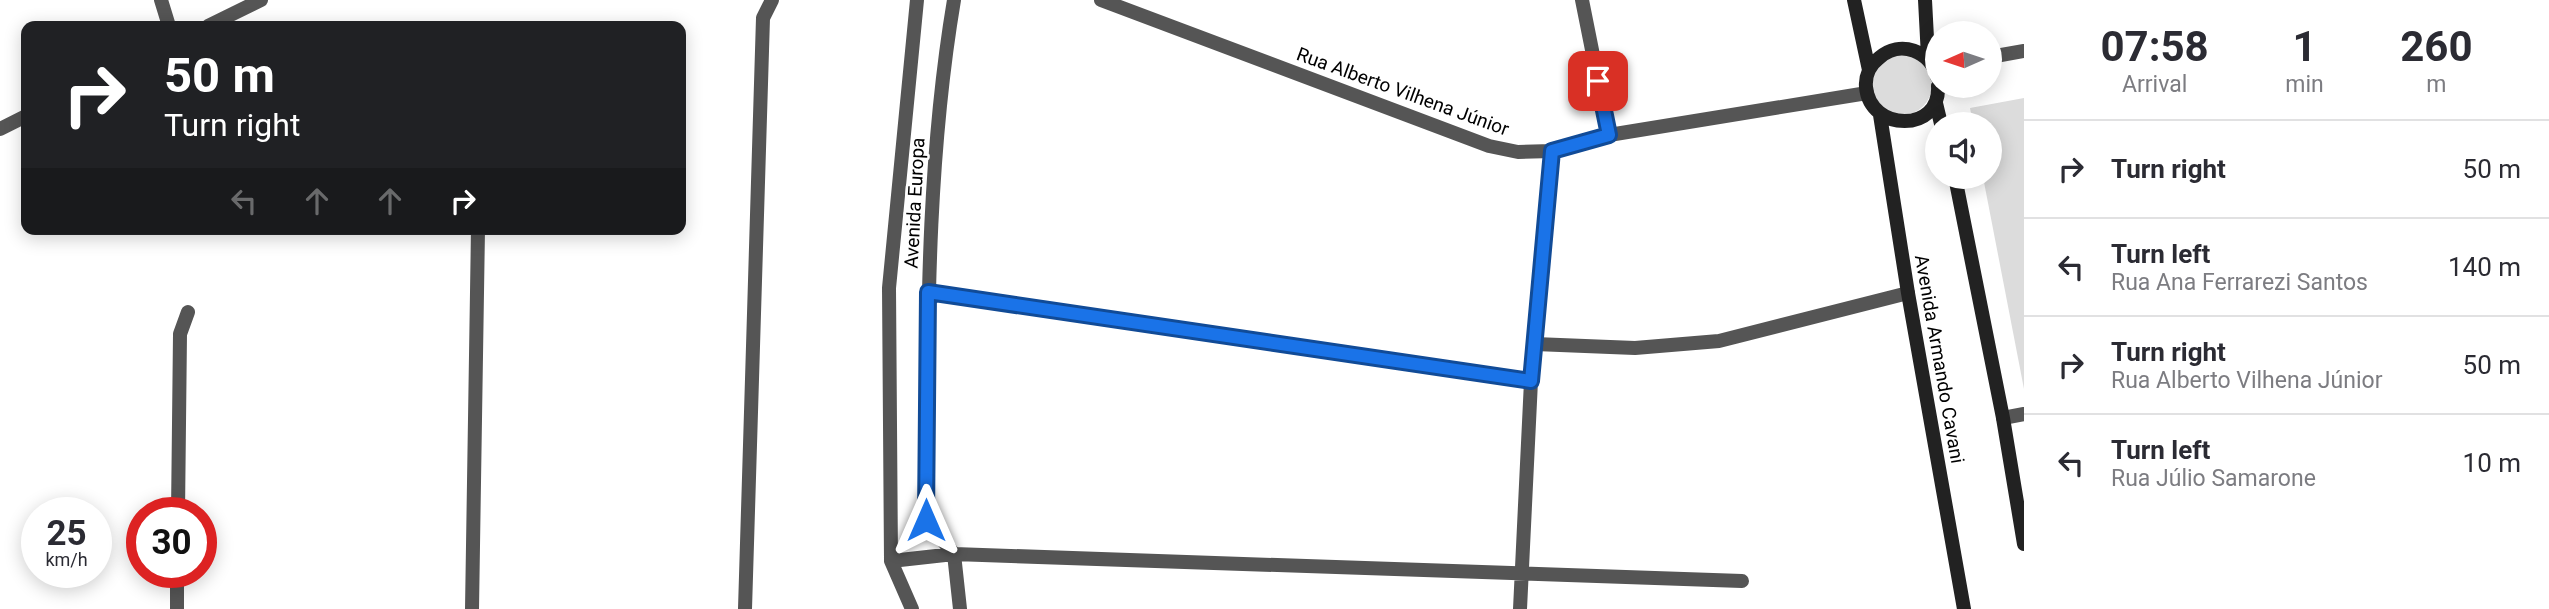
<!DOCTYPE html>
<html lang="en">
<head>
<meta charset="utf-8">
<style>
	:root { --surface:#fff; --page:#f7f7f7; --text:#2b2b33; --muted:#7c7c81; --line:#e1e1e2 }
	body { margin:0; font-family:Roboto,sans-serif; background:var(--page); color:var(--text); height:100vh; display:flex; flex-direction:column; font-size:26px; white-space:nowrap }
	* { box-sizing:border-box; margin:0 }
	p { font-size:23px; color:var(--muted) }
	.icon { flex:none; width:38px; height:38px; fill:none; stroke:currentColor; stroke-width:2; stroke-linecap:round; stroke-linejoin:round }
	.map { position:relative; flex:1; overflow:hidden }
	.panel { display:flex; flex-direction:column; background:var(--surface); width:525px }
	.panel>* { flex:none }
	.guide { position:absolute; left:21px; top:21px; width:665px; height:214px; border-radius:14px; box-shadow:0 4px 18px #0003; background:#202124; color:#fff; overflow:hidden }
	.needle { width:46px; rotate:267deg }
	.buttons { position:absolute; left:1925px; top:21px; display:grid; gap:14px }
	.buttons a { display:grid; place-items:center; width:77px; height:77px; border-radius:50%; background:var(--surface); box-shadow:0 4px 18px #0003; font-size:35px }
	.speed { position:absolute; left:21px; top:497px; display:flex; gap:14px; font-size:35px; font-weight:700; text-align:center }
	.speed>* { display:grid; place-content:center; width:91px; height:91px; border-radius:50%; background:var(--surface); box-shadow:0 4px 18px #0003; line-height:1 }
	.speed small { font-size:18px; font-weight:400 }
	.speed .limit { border:10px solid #d22; background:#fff; color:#111 }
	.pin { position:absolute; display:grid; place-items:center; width:60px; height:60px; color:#fff; margin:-30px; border-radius:14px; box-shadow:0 4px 10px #0006 }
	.me { position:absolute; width:77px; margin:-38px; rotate:0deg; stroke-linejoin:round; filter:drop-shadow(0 0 5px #0008) }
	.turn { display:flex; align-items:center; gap:24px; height:147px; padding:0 28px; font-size:32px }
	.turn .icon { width:91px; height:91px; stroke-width:2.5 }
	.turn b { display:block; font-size:49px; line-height:60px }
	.lanes { display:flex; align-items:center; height:66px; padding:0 28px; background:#0003; justify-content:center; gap:35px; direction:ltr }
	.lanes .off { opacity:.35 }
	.eta { display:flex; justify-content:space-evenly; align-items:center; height:119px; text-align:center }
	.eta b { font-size:42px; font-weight:700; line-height:49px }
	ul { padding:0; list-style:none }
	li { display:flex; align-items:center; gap:21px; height:98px; padding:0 28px; border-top:2px solid var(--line) }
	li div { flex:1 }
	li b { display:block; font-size:26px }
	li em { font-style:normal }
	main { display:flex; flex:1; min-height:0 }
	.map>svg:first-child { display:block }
</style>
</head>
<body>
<main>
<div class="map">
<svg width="2024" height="609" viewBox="0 0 2024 609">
	<rect width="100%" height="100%" fill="#fff"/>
	<!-- green -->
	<path fill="#dcdcdc" d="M1872 85a30 30 0 1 1 60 0a30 30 0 1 1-60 0Z
		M 2024,98 L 2024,389 L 1983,177 L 1990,177 L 1990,124 L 1973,124 L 1970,108 Z"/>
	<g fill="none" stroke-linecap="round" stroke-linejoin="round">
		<!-- service -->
		<path stroke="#555" stroke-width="14" d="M 1535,344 L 1635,348 L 1719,341 L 1908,293"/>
		<!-- minor -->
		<path stroke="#555" stroke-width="14" d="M 161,0 L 169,26
			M 954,0 C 925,172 928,347 926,520 L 954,554 L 960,609
			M 1101,0 L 1489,146 L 1518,152 L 1552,151 L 1609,135 L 1867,93
			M 1582,0 L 1609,135
			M 208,26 L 261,0
			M 1990,57 L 2024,51
			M 0,129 L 26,116
			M 928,292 L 1531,381
			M 2003,418 L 2024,414
			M 178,513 L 180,334 L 188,312
			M 891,561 L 954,554 L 1742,581
			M 177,609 L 177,572
			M 472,609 L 478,229
			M 745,609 L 763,18 L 772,0
			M 912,609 L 891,561 L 889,288 L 917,0
			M 1520,609 L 1531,381 L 1552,151"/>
		<!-- secondary -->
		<path stroke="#222" stroke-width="14" d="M 1854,0 L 1869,70
			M 1925,0 L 1928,57
			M 1937,77 C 1931,51 1900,39 1879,58 C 1870,65 1865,76 1866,87 C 1870,132 1941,133 1938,86
			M 1936,103 L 1941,124
			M 1880,115 L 1908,293 L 1964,609
			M 1955,177 L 2003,418 L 2024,544"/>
	</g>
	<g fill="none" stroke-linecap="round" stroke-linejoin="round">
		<!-- route casing -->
		<g stroke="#114b97" stroke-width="18">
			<path id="route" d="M 926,520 L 928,292 L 1531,381 L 1552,151 L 1609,135 L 1598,81"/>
		</g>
		<!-- route -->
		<use href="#route" stroke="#1a73e8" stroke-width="12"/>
	</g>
	<g text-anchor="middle" stroke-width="5" stroke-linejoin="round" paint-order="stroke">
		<!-- street labels -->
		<g font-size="19" fill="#000" stroke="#fff">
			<text transform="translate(1403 91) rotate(20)" y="7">Rua Alberto Vilhena Júnior</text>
			<text transform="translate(914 203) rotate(-87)" y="7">Avenida Europa</text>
			<text transform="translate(1940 359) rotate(80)" y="7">Avenida Armando Cavani</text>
		</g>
	</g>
</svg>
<div class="buttons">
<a><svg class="needle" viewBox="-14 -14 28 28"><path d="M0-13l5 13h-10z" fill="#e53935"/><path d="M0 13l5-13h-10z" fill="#7c7c81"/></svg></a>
<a><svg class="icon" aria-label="sound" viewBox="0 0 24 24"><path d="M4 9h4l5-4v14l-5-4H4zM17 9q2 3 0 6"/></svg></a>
</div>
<div class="speed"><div>25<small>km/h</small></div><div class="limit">30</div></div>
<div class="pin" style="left:1598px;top:81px;background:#d93025"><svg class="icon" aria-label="arrive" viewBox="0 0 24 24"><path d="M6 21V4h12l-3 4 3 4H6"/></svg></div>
<svg class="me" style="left:926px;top:520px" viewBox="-20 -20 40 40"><path d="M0-17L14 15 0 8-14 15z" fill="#1a73e8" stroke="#fff" stroke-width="4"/></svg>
<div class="guide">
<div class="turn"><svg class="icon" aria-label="right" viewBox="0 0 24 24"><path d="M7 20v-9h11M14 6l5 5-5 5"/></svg><div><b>50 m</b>Turn right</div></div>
<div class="lanes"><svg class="icon off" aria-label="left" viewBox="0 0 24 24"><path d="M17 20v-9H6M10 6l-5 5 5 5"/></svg><svg class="icon off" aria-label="ahead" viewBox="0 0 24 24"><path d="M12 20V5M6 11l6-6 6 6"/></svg><svg class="icon off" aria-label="ahead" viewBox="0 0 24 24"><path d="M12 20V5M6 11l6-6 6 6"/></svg><svg class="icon" aria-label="right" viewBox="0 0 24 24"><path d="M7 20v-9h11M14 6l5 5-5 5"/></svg></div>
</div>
</div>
<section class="panel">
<div class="eta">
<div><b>07:58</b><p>Arrival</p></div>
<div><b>1</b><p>min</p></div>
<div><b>260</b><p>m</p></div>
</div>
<ul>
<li><svg class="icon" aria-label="right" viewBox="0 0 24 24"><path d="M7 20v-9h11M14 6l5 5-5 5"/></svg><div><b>Turn right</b></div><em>50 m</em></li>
<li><svg class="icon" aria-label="left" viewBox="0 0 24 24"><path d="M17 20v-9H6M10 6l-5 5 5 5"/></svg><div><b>Turn left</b><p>Rua Ana Ferrarezi Santos</p></div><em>140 m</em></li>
<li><svg class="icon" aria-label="right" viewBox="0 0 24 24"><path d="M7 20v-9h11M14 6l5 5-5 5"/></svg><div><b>Turn right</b><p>Rua Alberto Vilhena Júnior</p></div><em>50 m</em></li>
<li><svg class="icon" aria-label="left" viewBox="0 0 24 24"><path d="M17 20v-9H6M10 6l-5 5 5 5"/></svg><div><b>Turn left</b><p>Rua Júlio Samarone</p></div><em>10 m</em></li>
</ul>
</section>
</main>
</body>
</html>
